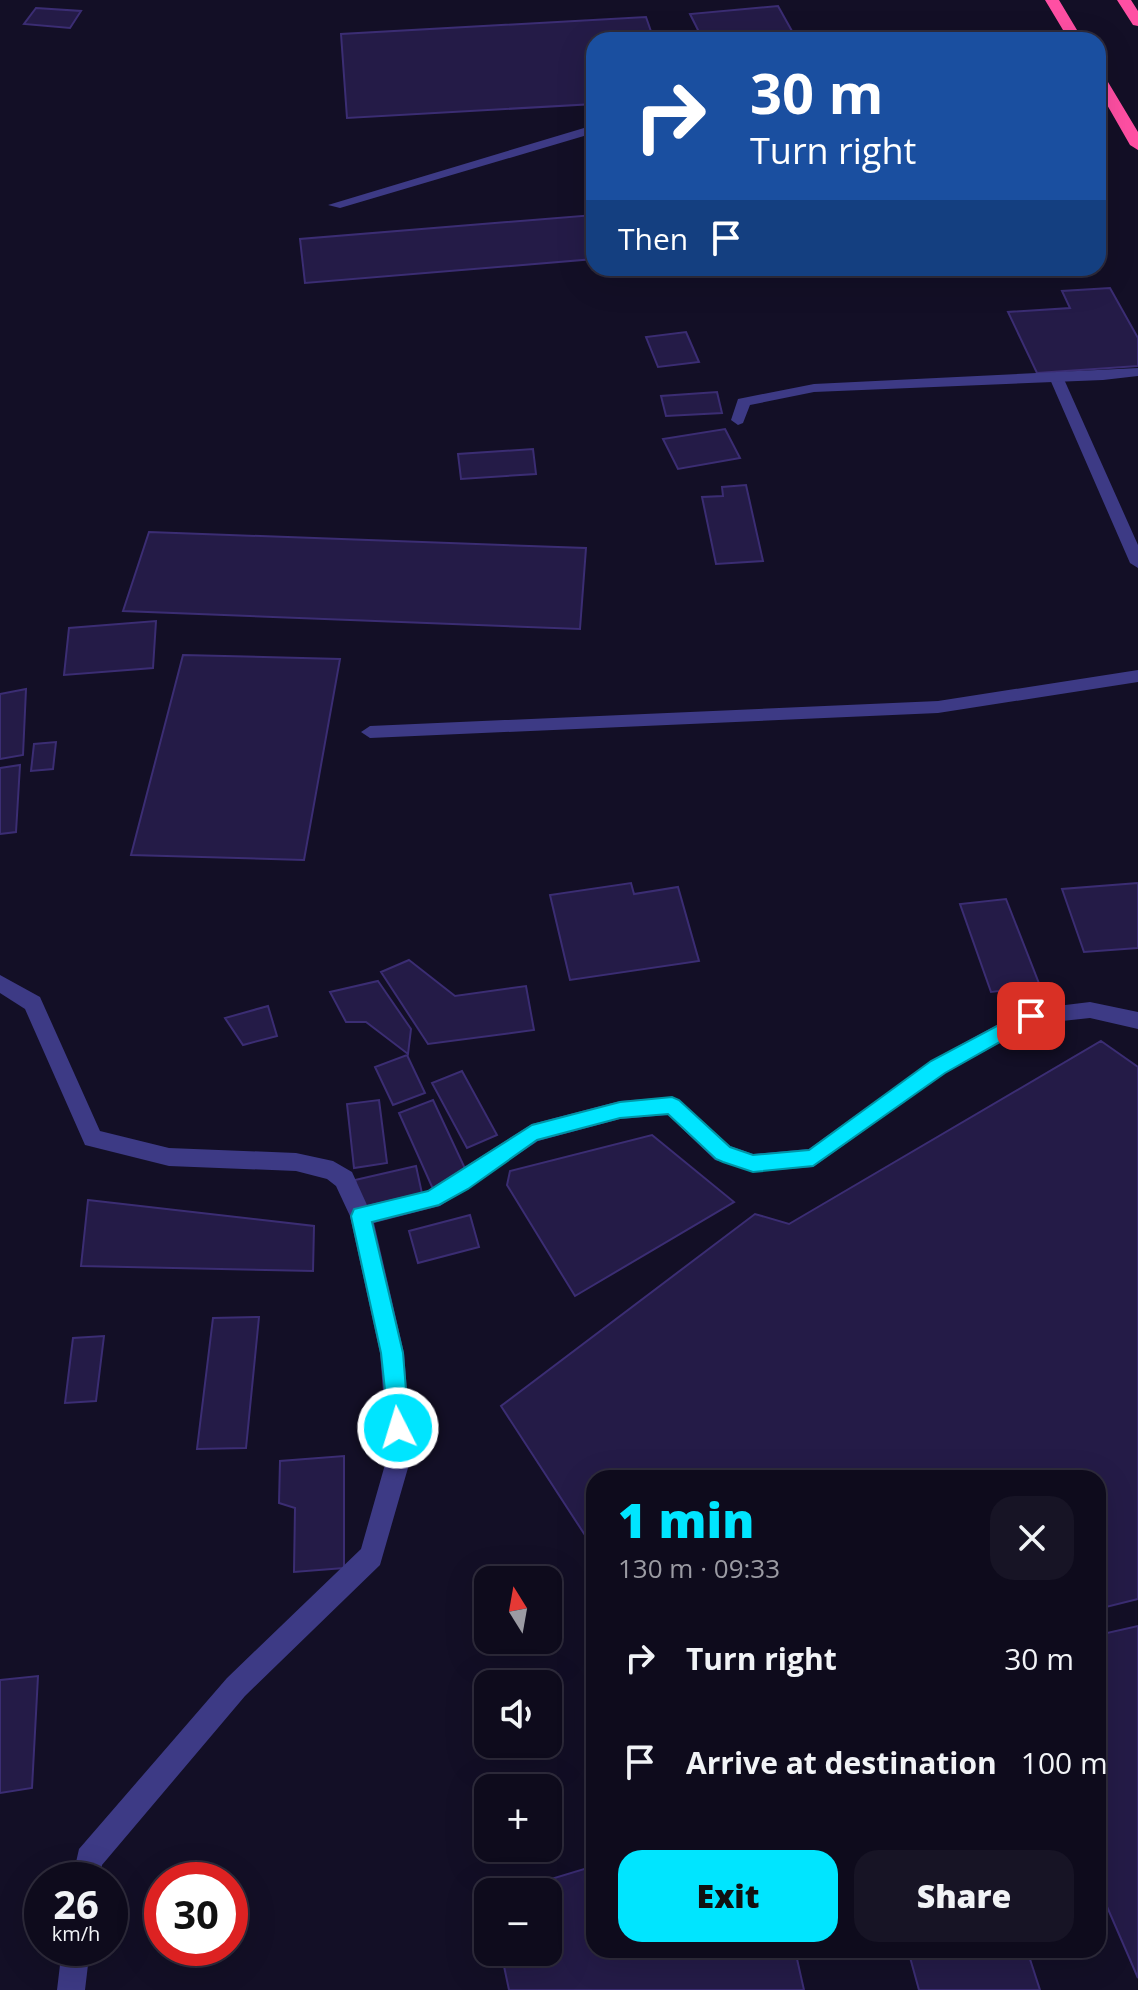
<!DOCTYPE html>
<html lang="en">
<head>
<meta charset="utf-8">
<style>
	:root { --surface:#0e0b1c; --page:#171425; --text:#f1f3f6; --muted:#9b9ba3; --line:#2e2b3b; --accent:#00e5ff }
	body { margin:0; font-family:"Open Sans",sans-serif; background:var(--page); color:var(--text); height:100vh; display:flex; flex-direction:column; font-size:30px; white-space:nowrap }
	* { box-sizing:border-box; margin:0 }
	p { font-size:26px; color:var(--muted) }
	.icon { flex:none; width:44px; height:44px; fill:none; stroke:currentColor; stroke-width:2; stroke-linecap:round; stroke-linejoin:round }
	.map { position:relative; flex:1; overflow:hidden }
	.panel { position:absolute; left:586px; top:1470px; width:520px; height:488px; display:flex; flex-direction:column; background:var(--surface); border-radius:24px; box-shadow:0 8px 32px #0002,0 0 0 2px var(--line) }
	.panel>* { flex:none }
	.banner { position:absolute; left:586px; top:32px; width:520px; height:244px; border-radius:24px; box-shadow:0 8px 32px #0002,0 0 0 2px var(--line); background:#1a4fa0; color:#fff; overflow:hidden }
	.needle { width:52px; rotate:349deg }
	.controls { position:absolute; left:474px; top:1566px; display:grid; gap:16px }
	.controls a { display:grid; place-items:center; width:88px; height:88px; border-radius:16px; background:var(--surface); box-shadow:0 8px 32px #0002,0 0 0 2px var(--line); font-size:40px }
	.speed { position:absolute; left:24px; top:1862px; display:flex; gap:16px; font-size:40px; font-weight:700; text-align:center }
	.speed>* { display:grid; place-content:center; width:104px; height:104px; border-radius:50%; background:var(--surface); box-shadow:0 8px 32px #0002,0 0 0 2px var(--line); line-height:1 }
	.speed small { font-size:20px; font-weight:400 }
	.speed .limit { border:12px solid #d22; background:#fff; color:#111 }
	.pin { position:absolute; display:grid; place-items:center; width:68px; height:68px; color:#fff; margin:-34px; border-radius:16px; box-shadow:0 4px 12px #0006 }
	.me { position:absolute; width:88px; margin:-44px; rotate:355deg; stroke-linejoin:round; filter:drop-shadow(0 0 6px #0008) }
	.turn { display:flex; align-items:center; gap:28px; height:168px; padding:0 32px; font-size:36px }
	.turn .icon { width:104px; height:104px; stroke-width:2.5 }
	.turn b { display:block; font-size:56px; line-height:68px }
	.then { display:flex; align-items:center; height:76px; padding:0 32px; background:#0003; gap:16px; font-size:30px }
	.round { display:grid; place-items:center; flex:none; width:84px; height:84px; border-radius:24px; background:var(--page) }
	.overview { display:flex; align-items:center; justify-content:space-between; height:136px; padding:0 32px }
	h1 { font-size:48px; font-weight:800; line-height:60px; color:var(--accent) }
	.cta { display:flex; gap:16px; margin-top:auto; padding:16px 32px }
	.cta a { flex:1; height:92px; border-radius:24px; background:var(--accent); color:#111; font-size:32px; font-weight:800; line-height:92px; text-align:center }
	.cta a+a { background:var(--page); color:var(--text) }
	ul { padding:0; list-style:none }
	li { display:flex; align-items:center; gap:24px; height:104px; padding:0 32px }
	li div { flex:1 }
	li b { display:block; font-size:30px }
	li em { font-style:normal }
	.map>svg:first-child { display:block }
</style>
</head>
<body>
<div class="map">
<svg width="1138" height="1990" viewBox="0 0 1138 1990">
	<rect width="100%" height="100%" fill="#130f26"/>
	<!-- building -->
	<path fill="#241b47" stroke="#3b2d73" stroke-width="2" d="M 778,6 L 797,40 L 703,40 L 690,14 Z
		M 36,8 L 81,11 L 70,28 L 24,24 Z
		M 646,17 L 654,40 L 594,40 L 594,104 L 347,118 L 341,34 Z
		M 594,215 L 594,259 L 305,283 L 300,239 Z
		M 1110,288 L 1138,338 L 1138,366 L 1037,373 L 1008,312 L 1070,308 L 1062,291 Z
		M 686,332 L 699,362 L 658,367 L 646,337 Z
		M 717,392 L 722,413 L 666,416 L 661,396 Z
		M 725,429 L 740,458 L 678,469 L 663,439 Z
		M 533,449 L 536,474 L 461,479 L 458,454 Z
		M 746,485 L 763,561 L 716,564 L 702,497 L 723,496 L 722,487 Z
		M 149,532 L 586,548 L 580,629 L 123,611 Z
		M 156,621 L 153,668 L 64,675 L 69,628 Z
		M 183,655 L 340,659 L 304,860 L 131,855 Z
		M 26,689 L 23,755 L 0,759 L 0,694 Z
		M 56,742 L 53,769 L 31,771 L 34,744 Z
		M 20,765 L 16,832 L 0,834 L 0,768 Z
		M 631,883 L 634,894 L 678,887 L 699,961 L 570,980 L 550,895 Z
		M 1138,883 L 1138,948 L 1084,952 L 1062,889 Z
		M 1006,899 L 1040,986 L 991,992 L 960,904 Z
		M 409,960 L 455,996 L 526,986 L 534,1030 L 428,1044 L 381,972 Z
		M 378,981 L 411,1029 L 408,1054 L 366,1022 L 346,1022 L 330,992 Z
		M 268,1006 L 277,1036 L 243,1045 L 225,1018 Z
		M 1101,1041 L 1138,1067 L 1138,1599 L 1098,1609 L 1098,1478 L 594,1478 L 594,1549 L 501,1406 L 755,1214 L 789,1224 Z
		M 407,1055 L 425,1093 L 393,1105 L 375,1067 Z
		M 462,1071 L 497,1135 L 467,1148 L 432,1083 Z
		M 379,1100 L 387,1163 L 354,1168 L 347,1104 Z
		M 433,1100 L 468,1175 L 433,1189 L 399,1113 Z
		M 652,1135 L 734,1202 L 575,1296 L 507,1185 L 510,1171 Z
		M 416,1166 L 423,1198 L 363,1213 L 355,1180 Z
		M 88,1200 L 314,1226 L 313,1271 L 81,1266 Z
		M 470,1215 L 479,1247 L 418,1263 L 409,1231 Z
		M 259,1317 L 246,1448 L 197,1449 L 213,1318 Z
		M 104,1336 L 96,1401 L 65,1403 L 73,1338 Z
		M 344,1456 L 344,1568 L 294,1572 L 295,1508 L 279,1503 L 280,1461 Z
		M 1138,1626 L 1138,1978 L 1098,1886 L 1098,1635 Z
		M 38,1676 L 32,1788 L 0,1793 L 0,1680 Z
		M 594,1866 L 594,1950 L 795,1950 L 804,1990 L 509,1990 L 501,1952 L 548,1952 L 548,1892 L 508,1892 Z
		M 908,1950 L 1027,1950 L 1040,1990 L 919,1990 Z"/>
	<g fill="none" stroke-linecap="round" stroke-linejoin="round">
		<!-- lane -->
		<path fill="#3d3a85" fill-rule="evenodd" d="M 594,125 L 594,133 L 340,208 L 328,205 Z
			M 1056,373 L 1063,377 L 1138,545 L 1138,568 L 1130,563 L 1049,377 Z
			M 1138,670 L 1138,682 L 938,713 L 370,738 L 361,732 L 370,726 L 938,701 Z"/>
		<!-- street -->
		<path fill="#3d3a85" fill-rule="evenodd" d="M 1138,368 L 1138,376 L 1103,380 L 814,392 L 750,405 L 743,423 L 738,425 L 731,420 L 738,399 L 814,384 Z
			M 0,975 L 40,997 L 100,1131 L 169,1148 L 296,1153 L 333,1161 L 352,1172 L 367,1205 L 427,1191 L 532,1124 L 620,1101 L 672,1097 L 679,1100 L 730,1146 L 753,1154 L 809,1149 L 931,1061 L 1024,1010 L 1090,1002 L 1138,1012 L 1138,1029 L 1090,1018 L 1034,1024 L 945,1073 L 813,1167 L 753,1172 L 723,1162 L 715,1160 L 668,1115 L 620,1119 L 538,1141 L 440,1206 L 374,1223 L 404,1353 L 412,1454 L 380,1565 L 245,1696 L 102,1865 L 100,1880 L 72,1880 L 79,1849 L 227,1678 L 361,1549 L 388,1454 L 380,1353 L 350,1216 L 336,1186 L 327,1179 L 296,1171 L 169,1166 L 85,1145 L 25,1009 L 0,993 Z
			M 62,1948 L 90,1948 L 85,1990 L 57,1990 Z"/>
		<!-- highway -->
		<path fill="#ff4fa3" fill-rule="evenodd" d="M 1045,0 L 1059,0 L 1083,40 L 1069,40 Z
			M 1117,0 L 1131,0 L 1138,11 L 1138,26 L 1133,25 Z
			M 1098,73 L 1105,77 L 1138,132 L 1138,150 L 1130,145 L 1098,89 Z"/>
	</g>
	<!-- route -->
	<path fill="#00e5ff" stroke="#0095a6" stroke-width="2" d="M 1031,1008 L 1037,1010 L 1040,1016 L 1037,1021 L 945,1073 L 813,1166 L 753,1172 L 723,1162 L 716,1159 L 668,1114 L 620,1118 L 537,1140 L 468,1189 L 439,1205 L 372,1222 L 403,1353 L 409,1428 L 406,1436 L 398,1439 L 390,1436 L 381,1353 L 351,1216 L 354,1209 L 428,1191 L 532,1125 L 620,1102 L 672,1097 L 679,1100 L 730,1147 L 753,1155 L 809,1150 L 931,1061 Z"/>
</svg>
<div class="controls">
<a><svg class="needle" viewBox="-14 -14 28 28"><path d="M0-13l5 13h-10z" fill="#e53935"/><path d="M0 13l5-13h-10z" fill="#9b9ba3"/></svg></a>
<a><svg class="icon" aria-label="sound" viewBox="0 0 24 24"><path d="M4 9h4l5-4v14l-5-4H4zM17 9q2 3 0 6"/></svg></a>
<a>+</a>
<a>−</a>
</div>
<div class="speed"><div>26<small>km/h</small></div><div class="limit">30</div></div>
<div class="pin" style="left:1031px;top:1016px;background:#d93025"><svg class="icon" aria-label="arrive" viewBox="0 0 24 24"><path d="M6 21V4h12l-3 4 3 4H6"/></svg></div>
<svg class="me" style="left:398px;top:1428px" viewBox="-20 -20 40 40"><circle r="17" fill="#00e5ff" stroke="#fff" stroke-width="3"/><path d="M0-11L8 9 0 5-8 9z" fill="#fff"/></svg>
<div class="banner">
<div class="turn"><svg class="icon" aria-label="right" viewBox="0 0 24 24"><path d="M7 20v-9h11M14 6l5 5-5 5"/></svg><div><b>30 m</b>Turn right</div></div>
<div class="then">Then<svg class="icon" aria-label="arrive" viewBox="0 0 24 24"><path d="M6 21V4h12l-3 4 3 4H6"/></svg></div>
</div>
<section class="panel">
<div class="overview"><div><h1>1 min</h1><p>130 m · 09:33</p></div><a class="round"><svg class="icon" aria-label="close" viewBox="0 0 24 24"><path d="M6 6l12 12M18 6L6 18"/></svg></a></div>
<ul>
<li><svg class="icon" aria-label="right" viewBox="0 0 24 24"><path d="M7 20v-9h11M14 6l5 5-5 5"/></svg><div><b>Turn right</b></div><em>30 m</em></li>
<li><svg class="icon" aria-label="arrive" viewBox="0 0 24 24"><path d="M6 21V4h12l-3 4 3 4H6"/></svg><div><b>Arrive at destination</b></div><em>100 m</em></li>
</ul>
<div class="cta"><a>Exit</a><a>Share</a></div>
</section>
</div>
</body>
</html>
